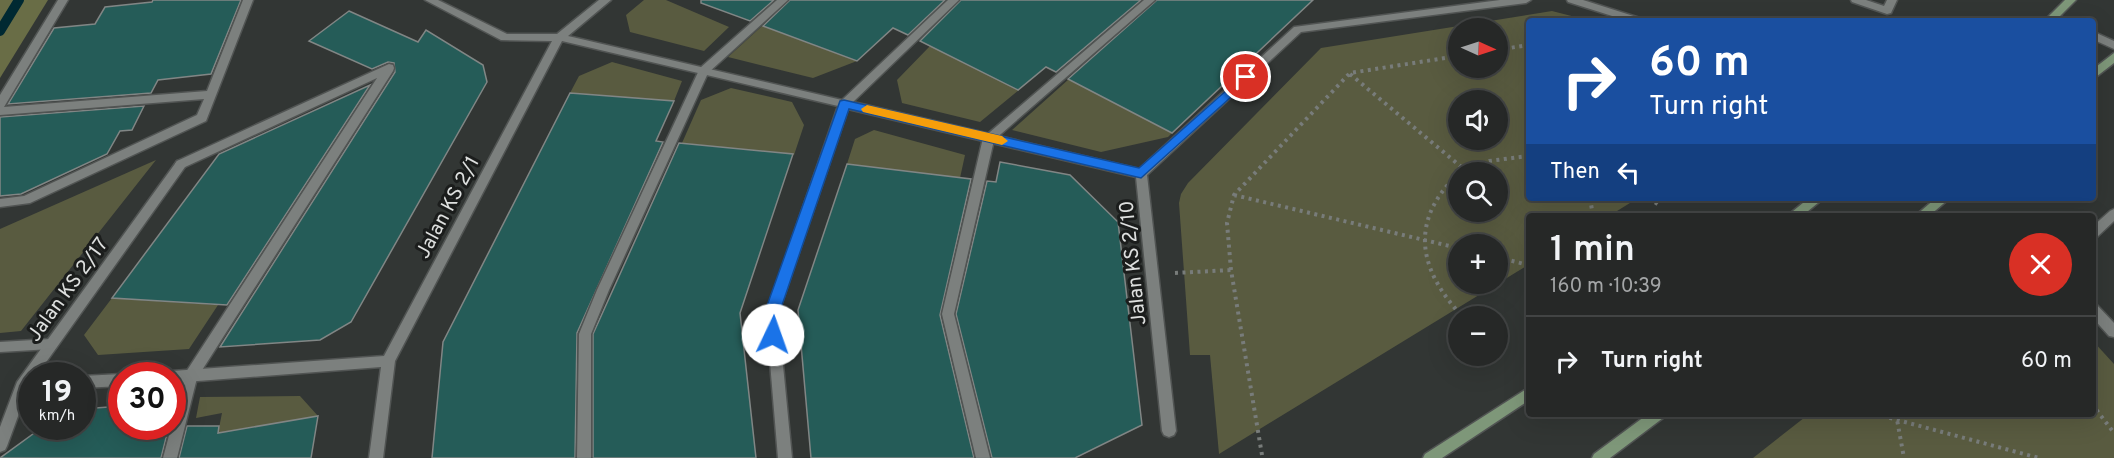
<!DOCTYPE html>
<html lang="en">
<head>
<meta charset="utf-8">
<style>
	:root { --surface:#262827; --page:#323433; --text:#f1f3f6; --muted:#a4a6a7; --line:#424444 }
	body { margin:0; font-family:Overpass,sans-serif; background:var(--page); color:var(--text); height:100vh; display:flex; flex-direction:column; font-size:22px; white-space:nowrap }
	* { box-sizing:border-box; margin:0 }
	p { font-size:20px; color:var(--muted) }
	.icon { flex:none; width:33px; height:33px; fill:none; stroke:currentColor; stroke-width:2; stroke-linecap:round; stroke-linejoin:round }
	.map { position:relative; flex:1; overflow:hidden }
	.drawer { position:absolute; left:1526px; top:213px; width:570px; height:204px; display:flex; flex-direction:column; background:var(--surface); border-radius:6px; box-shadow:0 6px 24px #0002,0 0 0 2px var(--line) }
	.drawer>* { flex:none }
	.hud { position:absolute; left:1526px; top:18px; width:570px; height:183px; border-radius:6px; box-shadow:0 6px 24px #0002,0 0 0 2px var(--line); background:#1a4fa0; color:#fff; overflow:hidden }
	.needle { width:39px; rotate:93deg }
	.fabs { position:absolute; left:1448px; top:18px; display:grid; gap:12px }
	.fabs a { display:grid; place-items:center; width:60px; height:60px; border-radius:50%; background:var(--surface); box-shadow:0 6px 24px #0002,0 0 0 2px var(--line); font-size:30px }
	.speed { position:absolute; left:18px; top:362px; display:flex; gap:12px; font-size:30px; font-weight:700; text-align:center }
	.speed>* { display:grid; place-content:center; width:78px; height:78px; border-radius:50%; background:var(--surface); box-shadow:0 6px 24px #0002,0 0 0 2px var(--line); line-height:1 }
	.speed small { font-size:15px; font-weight:400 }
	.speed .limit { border:9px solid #d22; background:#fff; color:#111 }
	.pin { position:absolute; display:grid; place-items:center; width:51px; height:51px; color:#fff; margin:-26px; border:3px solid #fff; border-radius:50%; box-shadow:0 2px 6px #0007 }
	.me { position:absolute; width:66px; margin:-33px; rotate:3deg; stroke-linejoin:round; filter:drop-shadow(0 0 4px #0008) }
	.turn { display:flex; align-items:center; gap:21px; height:126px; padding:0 24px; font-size:27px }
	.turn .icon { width:78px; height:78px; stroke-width:2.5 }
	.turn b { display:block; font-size:42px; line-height:51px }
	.then { display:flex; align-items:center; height:57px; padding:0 24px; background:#0003; gap:12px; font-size:22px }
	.round { display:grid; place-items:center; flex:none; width:63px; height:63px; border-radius:32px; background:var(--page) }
	.headline { display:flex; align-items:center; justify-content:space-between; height:102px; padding:0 24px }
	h1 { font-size:36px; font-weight:600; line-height:45px }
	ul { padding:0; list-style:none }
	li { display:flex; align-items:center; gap:18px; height:90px; padding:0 24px; border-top:2px solid var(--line) }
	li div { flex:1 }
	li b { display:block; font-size:22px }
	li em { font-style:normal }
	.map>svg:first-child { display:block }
</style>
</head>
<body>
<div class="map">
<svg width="2114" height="458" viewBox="0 0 2114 458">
	<rect width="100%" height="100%" fill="#323634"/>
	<!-- green -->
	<path fill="#595b40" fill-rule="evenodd" d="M 644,0 L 666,0 L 729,27 L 704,51 L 630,32 L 626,15 Z
		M 1552,11 L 1591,21 L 1528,21 L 1528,198 L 1638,198 L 1609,216 L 1528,216 L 1528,265 L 1219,454 L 1210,355 L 1190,355 L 1179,203 L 1181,194 L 1188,183 L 1321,48 ZM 1458,28 L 1497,28 L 1497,68 L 1458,68 ZM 1497,100 L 1497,140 L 1458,140 L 1458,100 ZM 1497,172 L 1497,212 L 1458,212 L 1458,172 ZM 1458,244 L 1497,244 L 1497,284 L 1458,284 Z
		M 762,26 L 857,61 L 813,78 L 728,57 Z
		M 930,46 L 1019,90 L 980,122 L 902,103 L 897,80 Z
		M 612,62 L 682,81 L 674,101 L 570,93 L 579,76 Z
		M 1069,79 L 1172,133 L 1168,137 L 1101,152 L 1012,130 Z
		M 731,88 L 792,102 L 804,125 L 794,155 L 682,143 L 701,100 Z
		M 874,130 L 965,155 L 960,178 L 847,164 L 855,139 Z
		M 156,160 L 21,331 L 0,333 L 0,229 Z
		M 112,298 L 218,305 L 189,349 L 98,355 L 84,335 Z
		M 2093,341 L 2114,364 L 2114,458 L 1753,458 L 1809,414 L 2092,414 Z
		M 300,396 L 318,416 L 218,433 L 222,413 L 196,418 L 200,397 Z"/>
	<!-- forest -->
	<path fill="#696d46" d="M 0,0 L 48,0 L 0,78 Z"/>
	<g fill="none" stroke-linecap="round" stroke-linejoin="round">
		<!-- stream -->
		<path stroke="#002932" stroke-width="10" d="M 0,31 L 19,0"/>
	</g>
	<!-- building -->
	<path fill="#255c58" stroke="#818685" stroke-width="1.5" d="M 153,0 L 241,0 L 211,74 L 158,80 L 151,93 L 8,104 L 54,28 L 95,24 L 105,7 L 152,2 Z
		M 701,0 L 774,0 L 750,21 L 701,3 Z
		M 790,0 L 945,0 L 908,35 L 893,28 L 857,61 L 763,26 Z
		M 961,0 L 1141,0 L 1056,72 L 1046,67 L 1018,90 L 920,41 Z
		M 1157,0 L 1313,0 L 1172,133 L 1068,79 Z
		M 349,11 L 418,42 L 426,30 L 483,65 L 487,82 L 351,322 L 320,340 L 220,347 L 395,72 L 394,63 L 388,62 L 372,69 L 309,41 Z
		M 370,85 L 227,305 L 112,298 L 219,154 Z
		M 570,93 L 674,101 L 656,141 L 663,142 L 577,333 L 575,458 L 432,458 L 443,342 Z
		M 144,106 L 132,130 L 120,131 L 107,154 L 21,194 L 0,196 L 0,117 Z
		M 679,143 L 793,154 L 740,313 L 756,458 L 593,458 L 593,334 Z
		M 1000,162 L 1070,175 L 1118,222 L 1142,425 L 1075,458 L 992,458 L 956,314 L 987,181 L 996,182 Z
		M 847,164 L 971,179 L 940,315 L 974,458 L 811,458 L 798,310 Z
		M 122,406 L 122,426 L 169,426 L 161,458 L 0,458 L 44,426 L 82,426 L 82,409 Z
		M 318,416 L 311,458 L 179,458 L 187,426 L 219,426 L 218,433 Z"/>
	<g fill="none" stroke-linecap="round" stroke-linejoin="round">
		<!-- service casing -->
		<g stroke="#515453" stroke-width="3">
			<path id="service" d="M 58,0 L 68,0 L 4,107 L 207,91 L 243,0 L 253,0 L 206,121 L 30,203 L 0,207 L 0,199 L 24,196 L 197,115 L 204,99 L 0,115 L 0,95 Z
				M 777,0 L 788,0 L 708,73 L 609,290 L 591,334 L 591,458 L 577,458 L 579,334 L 597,290 L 700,68 Z
				M 1144,0 L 1155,0 L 994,140 L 954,314 L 990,458 L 976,458 L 942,314 L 983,138 Z
				M 1851,0 L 1866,0 L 1884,6 L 1887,0 L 1897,0 L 1891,13 L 1887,14 L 1852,2 Z
				M 389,64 L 393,65 L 394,68 L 393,71 L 197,378 L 177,458 L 163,458 L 186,372 L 377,78 L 185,167 L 177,167 L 175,164 L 177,161 Z
				M 2114,209 L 2114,221 L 2096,238 L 2092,240 L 2092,227 L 2110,211 Z
				M 51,339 L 56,340 L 57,344 L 56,348 L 51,349 L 0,352 L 0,342 Z"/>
		</g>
		<!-- minor casing -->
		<g stroke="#515453" stroke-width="3">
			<path id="minor" d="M 425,0 L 438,0 L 507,34 L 557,34 L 599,0 L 611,0 L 568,36 L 842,100 L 948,0 L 959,0 L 853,102 L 1139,169 L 1294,27 L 1500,0 L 1531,0 L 1526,3 L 1301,32 L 1147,175 L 1176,431 L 1174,435 L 1169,437 L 1164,435 L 1162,431 L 1136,177 L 848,109 L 778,314 L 792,458 L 778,458 L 766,314 L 838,106 L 562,41 L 395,361 L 383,458 L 369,458 L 381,367 L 172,383 L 172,375 L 166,375 L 172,371 L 384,356 L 552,41 L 501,40 Z
				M 1567,0 L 1583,0 L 1643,19 L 1644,21 L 1628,21 L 1568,2 Z
				M 2055,13 L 2070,21 C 2063,21 2055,23 2050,16 L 2051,14 Z
				M 2092,31 L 2114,41 L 2114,49 L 2092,39 Z
				M 181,160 L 187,164 L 185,167 L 37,375 L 32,375 L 32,383 L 28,389 L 7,446 L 5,450 L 0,452 L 0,427 L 17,382 L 177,161 Z
				M 2092,303 L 2096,304 L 2114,323 L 2114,337 L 2109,336 L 2092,317 Z
				M 122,374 L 124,375 L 122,375 L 122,386 L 82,388 L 82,376 Z"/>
		</g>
		<!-- secondary casing -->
		<g stroke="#515453" stroke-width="3">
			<path id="secondary" d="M 2065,0 L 2076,0 L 2055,21 L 2044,21 Z
				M 2114,53 L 2114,63 L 2092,80 L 2092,70 Z
				M 1809,198 L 1824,198 L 1802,216 L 1787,216 Z
				M 1936,198 L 1950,198 L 1929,216 L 1915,216 Z
				M 1528,388 L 1528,401 L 1442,458 L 1423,458 L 1425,454 Z
				M 1648,414 L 1665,414 L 1663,418 L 1610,458 L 1592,458 L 1594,454 Z"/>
		</g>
		<!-- path -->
		<path stroke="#787c7a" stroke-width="4" stroke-dasharray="3 4.5" stroke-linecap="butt" d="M 1497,50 L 1528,45
			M 1350,74 L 1465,170
			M 1461,172 L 1489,161 L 1528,156
			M 1458,174 C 1409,221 1418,269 1462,316
			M 1234,195 L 1458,248
			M 1590,198 L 1593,216
			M 1649,198 L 1659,205
			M 1497,257 L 1528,265
			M 1175,273 L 1231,270
			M 2092,404 L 2114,433
			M 1875,414 L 2039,458
			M 1896,414 L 1904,458
			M 1262,455 L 1231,270 L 1227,223 L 1234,195 L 1350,73 L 1458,56"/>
		<!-- service -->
		<use href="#service" fill="#7c807e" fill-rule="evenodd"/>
		<!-- minor -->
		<use href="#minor" fill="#7c807e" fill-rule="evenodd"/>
		<!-- secondary -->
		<use href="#secondary" fill="#7e9779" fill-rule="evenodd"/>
	</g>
	<!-- route -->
	<path fill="#1a73e8" stroke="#114b97" stroke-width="1.5" d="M 1246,73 L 1250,74 L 1250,80 L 1141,178 L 849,109 L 779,314 L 781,335 L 779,339 L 768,339 L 764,314 L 840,101 L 844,100 L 1139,168 Z"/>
	<!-- slow -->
	<path fill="#f59e0b" d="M 867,105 L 1002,136 L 1008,141 L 1002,145 L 863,112 L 861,109 Z"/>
	<g text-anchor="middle" stroke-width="6" stroke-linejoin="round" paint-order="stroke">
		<!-- street labels -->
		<g font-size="20" fill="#dee0df" stroke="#1b1d1c">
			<text transform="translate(447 207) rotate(-62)" y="7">Jalan KS 2/1</text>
			<text transform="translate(1132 263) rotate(-96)" y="7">Jalan KS 2/10</text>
			<text transform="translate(67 289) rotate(-54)" y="7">Jalan KS 2/17</text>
		</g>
	</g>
</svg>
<div class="fabs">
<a><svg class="needle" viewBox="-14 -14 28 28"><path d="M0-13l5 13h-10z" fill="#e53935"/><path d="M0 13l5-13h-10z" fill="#a4a6a7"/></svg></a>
<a><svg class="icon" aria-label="sound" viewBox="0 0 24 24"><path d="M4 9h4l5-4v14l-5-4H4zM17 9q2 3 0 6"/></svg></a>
<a><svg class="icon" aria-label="search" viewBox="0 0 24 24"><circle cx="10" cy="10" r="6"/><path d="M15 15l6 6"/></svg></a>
<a>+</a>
<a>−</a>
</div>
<div class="speed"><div>19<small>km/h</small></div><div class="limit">30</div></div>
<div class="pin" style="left:1246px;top:77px;background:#d93025"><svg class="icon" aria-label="arrive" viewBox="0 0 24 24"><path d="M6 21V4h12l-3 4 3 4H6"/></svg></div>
<svg class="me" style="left:773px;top:335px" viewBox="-20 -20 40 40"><circle r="19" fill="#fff"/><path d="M0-13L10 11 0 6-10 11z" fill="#1a73e8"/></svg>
<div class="hud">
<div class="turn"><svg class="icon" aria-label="right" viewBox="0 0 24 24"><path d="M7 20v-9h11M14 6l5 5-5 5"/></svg><div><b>60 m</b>Turn right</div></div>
<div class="then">Then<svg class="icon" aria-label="left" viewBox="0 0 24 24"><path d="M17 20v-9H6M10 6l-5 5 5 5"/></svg></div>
</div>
<section class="drawer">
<div class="headline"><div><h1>1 min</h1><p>160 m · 10:39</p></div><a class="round" style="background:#d93025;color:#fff"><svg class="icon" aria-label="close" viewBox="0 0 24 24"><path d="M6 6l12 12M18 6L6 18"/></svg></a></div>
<ul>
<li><svg class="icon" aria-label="right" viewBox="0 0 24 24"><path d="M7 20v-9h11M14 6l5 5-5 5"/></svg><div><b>Turn right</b></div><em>60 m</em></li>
</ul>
</section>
</div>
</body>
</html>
